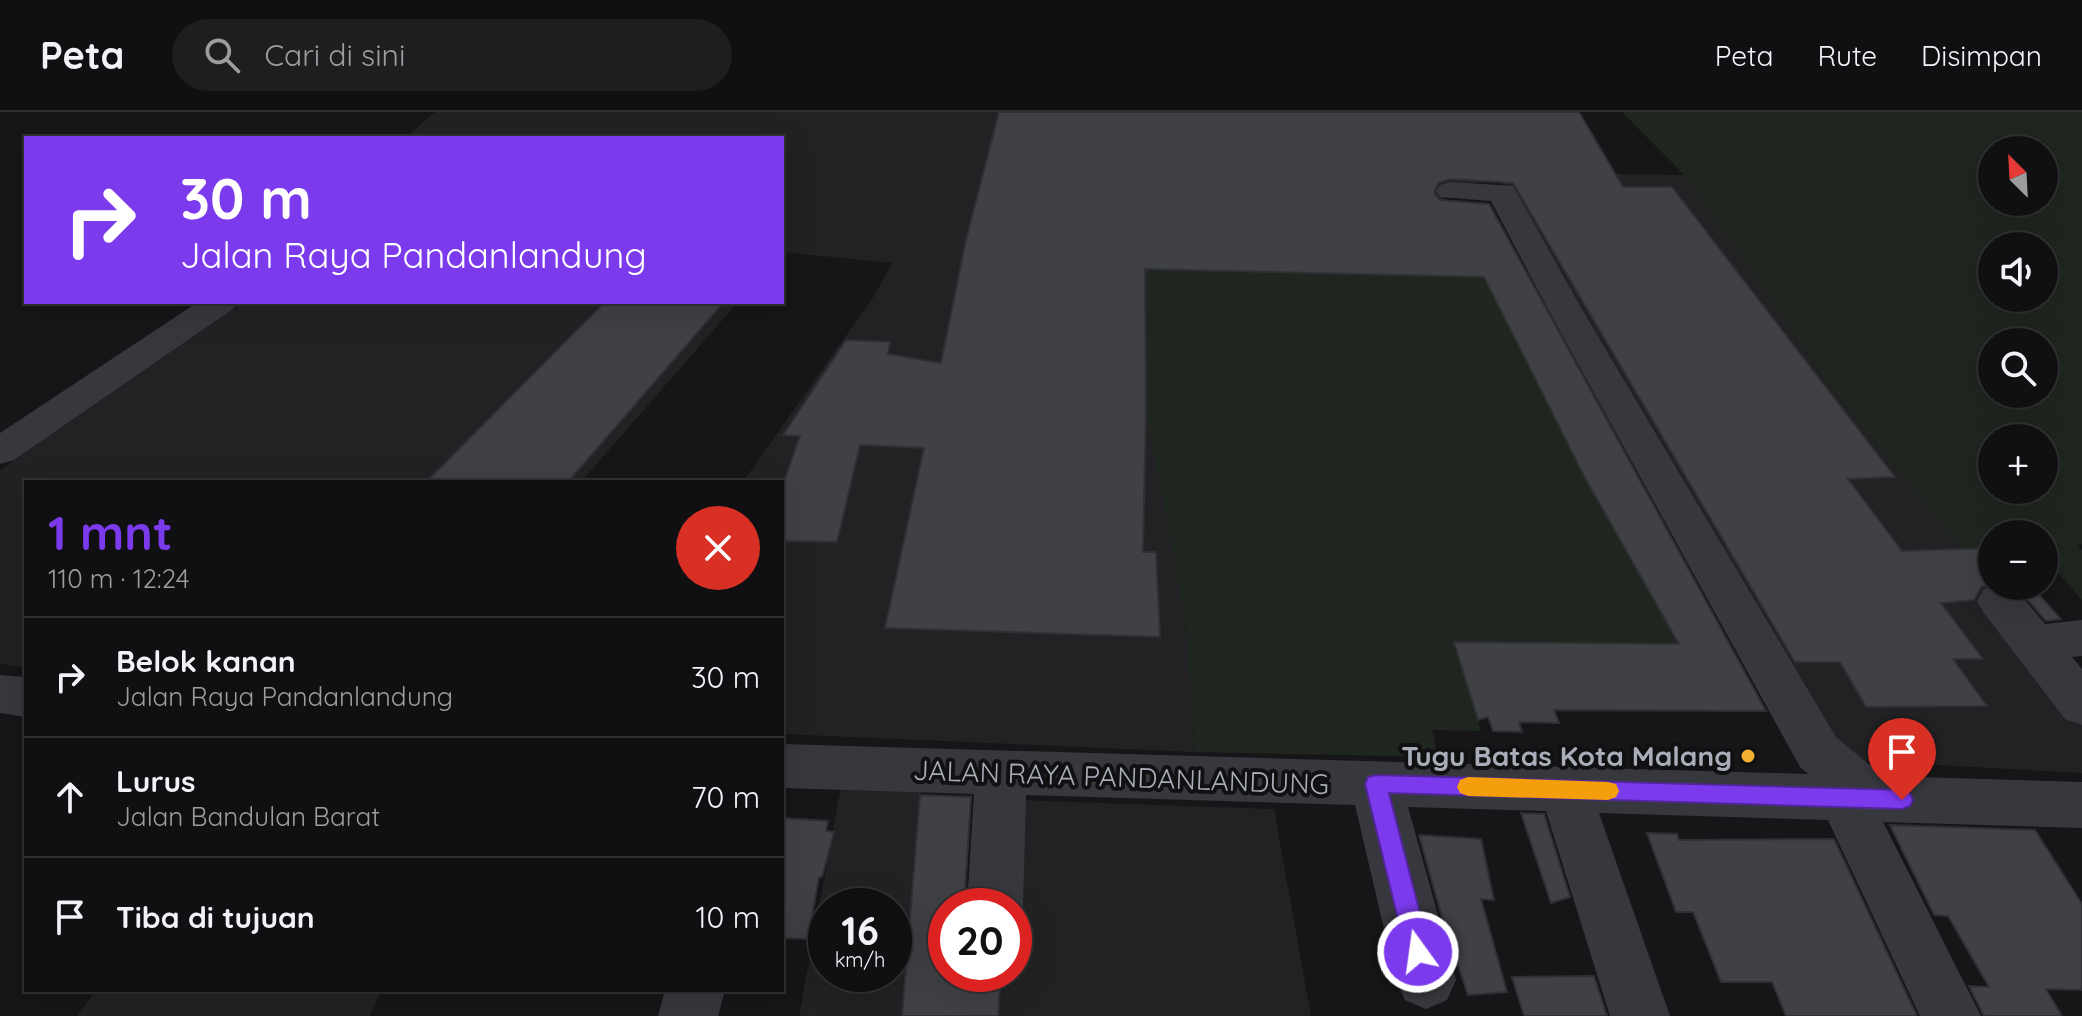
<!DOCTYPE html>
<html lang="id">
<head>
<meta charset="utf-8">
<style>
	:root { --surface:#101012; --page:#1e1e20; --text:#f1f3f6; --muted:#9c9d9f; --line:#303032; --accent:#7c3aed }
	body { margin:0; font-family:Quicksand,sans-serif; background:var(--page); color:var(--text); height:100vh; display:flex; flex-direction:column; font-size:30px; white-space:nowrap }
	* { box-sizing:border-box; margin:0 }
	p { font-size:26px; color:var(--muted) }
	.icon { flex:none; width:44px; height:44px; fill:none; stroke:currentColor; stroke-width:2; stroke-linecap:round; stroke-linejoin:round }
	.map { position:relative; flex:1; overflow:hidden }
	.panel { position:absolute; left:24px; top:368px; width:760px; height:512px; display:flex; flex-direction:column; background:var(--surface); border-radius:0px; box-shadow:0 8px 32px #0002,0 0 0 2px var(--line) }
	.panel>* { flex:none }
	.top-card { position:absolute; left:24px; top:24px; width:760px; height:168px; border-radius:0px; box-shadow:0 8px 32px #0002,0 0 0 2px var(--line); background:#7c3aed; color:#fff; overflow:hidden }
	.needle { width:52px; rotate:336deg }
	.buttons { position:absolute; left:1978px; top:24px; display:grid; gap:16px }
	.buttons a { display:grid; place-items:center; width:80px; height:80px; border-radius:50%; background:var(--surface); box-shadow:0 8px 32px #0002,0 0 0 2px var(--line); font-size:40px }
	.speed { position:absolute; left:808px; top:776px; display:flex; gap:16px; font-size:40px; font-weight:700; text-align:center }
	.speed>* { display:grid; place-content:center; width:104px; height:104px; border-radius:50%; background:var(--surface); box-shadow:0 8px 32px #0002,0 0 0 2px var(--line); line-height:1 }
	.speed small { font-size:20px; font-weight:400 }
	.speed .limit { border:12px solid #d22; background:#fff; color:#111 }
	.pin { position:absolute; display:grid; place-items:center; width:68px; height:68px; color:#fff; margin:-82px -34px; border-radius:50% 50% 50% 0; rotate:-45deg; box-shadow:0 0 8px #0007 }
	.pin .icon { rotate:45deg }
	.me { position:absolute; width:88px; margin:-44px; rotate:346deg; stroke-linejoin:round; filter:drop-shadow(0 0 6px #0008) }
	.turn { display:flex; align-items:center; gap:28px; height:168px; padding:0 24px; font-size:36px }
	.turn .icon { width:104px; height:104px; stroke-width:2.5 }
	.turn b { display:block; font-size:56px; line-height:68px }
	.round { display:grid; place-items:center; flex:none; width:84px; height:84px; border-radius:42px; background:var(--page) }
	.head { display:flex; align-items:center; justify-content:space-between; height:136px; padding:0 24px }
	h1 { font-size:48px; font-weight:700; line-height:60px; color:var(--accent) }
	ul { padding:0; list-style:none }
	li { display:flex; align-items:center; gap:24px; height:120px; padding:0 24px; border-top:2px solid var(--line) }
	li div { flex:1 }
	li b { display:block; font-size:30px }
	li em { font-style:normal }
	header { display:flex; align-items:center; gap:48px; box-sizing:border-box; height:112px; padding:0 40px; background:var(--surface); border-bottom:2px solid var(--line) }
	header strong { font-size:38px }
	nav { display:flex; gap:44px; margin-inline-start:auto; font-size:28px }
	.search { width:560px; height:72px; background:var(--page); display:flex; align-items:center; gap:20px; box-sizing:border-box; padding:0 28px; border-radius:44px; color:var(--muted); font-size:30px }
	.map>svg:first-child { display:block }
</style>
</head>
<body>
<header>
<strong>Peta</strong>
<div class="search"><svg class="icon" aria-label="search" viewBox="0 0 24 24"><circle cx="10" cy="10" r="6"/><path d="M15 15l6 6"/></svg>Cari di sini</div>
<nav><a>Peta</a><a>Rute</a><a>Disimpan</a></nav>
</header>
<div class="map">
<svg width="2082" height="904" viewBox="0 0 2082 904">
	<rect width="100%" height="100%" fill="#161618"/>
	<!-- built -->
	<path fill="#222225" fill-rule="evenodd" d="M 435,0 L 1485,0 L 1514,61 L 1684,63 L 1754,160 L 1823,266 L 1963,437 L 1957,438 L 2082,598 L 2082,661 L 1846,648 L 1577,203 L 1503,68 L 1440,75 L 1484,165 L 1145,157 L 1185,506 L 1195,640 L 782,622 L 782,370 L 743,370 L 874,184 L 892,151 L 782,140 L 782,26 L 405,26 Z
		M 243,190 L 738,190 L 581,370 L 26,370 L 26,555 L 0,552 L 0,358 Z
		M 841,675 L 921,678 L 904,884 L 1000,880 L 1001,862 L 1014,862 L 1013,688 L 1274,697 L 1311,904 L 799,904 ZM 826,794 L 894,794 L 894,862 L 826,862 Z
		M 96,878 L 382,878 L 369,904 L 77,904 Z"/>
	<!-- green -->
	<path fill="#1e261f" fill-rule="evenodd" d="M 1622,0 L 2082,0 L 2082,432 L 2078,433 L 2082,438 L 2082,488 L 2044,445 L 2044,422 L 1992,422 L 1992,436 L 1963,437 L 1823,266 L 1754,160 L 1684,63 ZM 2044,38 L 2044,90 L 1992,90 L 1992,38 ZM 1992,134 L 2044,134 L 2044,186 L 1992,186 ZM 1992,230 L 2044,230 L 2044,282 L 1992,282 ZM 1992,326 L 2044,326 L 2044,378 L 1992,378 Z
		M 1145,157 L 1484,165 L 1583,361 L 1679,532 L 1455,530 L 1481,619 L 1432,618 L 1438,645 L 1195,640 L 1185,506 L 1146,297 Z"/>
	<!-- building -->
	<path fill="#404145" stroke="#303034" stroke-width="2" d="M 999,0 L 1579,0 L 1623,75 L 1672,75 L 1895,365 L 1848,367 L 1902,439 L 1992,436 L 1992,471 L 1981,475 L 1974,488 L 1941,491 L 1983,547 L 1953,547 L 1987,594 L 1866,595 L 1840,550 L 1795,550 L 1513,71 L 1450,67 L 1438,71 L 1434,81 L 1440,88 L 1489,92 L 1766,599 L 1554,598 L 1559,611 L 1519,610 L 1522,620 L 1493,619 L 1488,605 L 1478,608 L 1454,530 L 1679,532 L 1584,364 L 1484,165 L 1145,157 L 1146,297 L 1143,440 L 1156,440 L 1160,525 L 885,516 L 924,336 L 860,333 L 837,430 L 782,429 L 782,375 L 800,324 L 783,323 L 846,228 L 890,230 L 888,242 L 941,251 L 966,128 Z
		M 605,190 L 724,190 L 568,370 L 426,370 Z
		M 2016,474 L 2031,474 L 2061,507 L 2046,509 Z
		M 920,683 L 971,685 L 964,794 L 946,794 L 946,862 L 1001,862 L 998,904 L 902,904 Z
		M 1521,701 L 1544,702 L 1570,785 L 1551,791 Z
		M 782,706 L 828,709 L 826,719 L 834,720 L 822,765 L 819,765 L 808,827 L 782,826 Z
		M 1890,713 L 2035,718 L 2082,792 L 2082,878 L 2046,877 L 2062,904 L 1984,904 L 1969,874 L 1989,875 L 1948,804 L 1934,803 Z
		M 1647,721 L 1677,722 L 1679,728 L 1834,727 L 1917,904 L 1786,904 L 1772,870 L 1721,870 L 1693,800 L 1676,800 Z
		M 1419,723 L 1481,727 L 1494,788 L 1481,787 L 1507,880 L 1468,883 L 1455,845 L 1453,845 Z
		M 1594,864 L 1607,904 L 1524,904 L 1512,865 Z"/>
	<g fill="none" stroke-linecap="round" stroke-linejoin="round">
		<!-- minor -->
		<path fill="#37383d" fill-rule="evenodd" d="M 1451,70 L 1513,74 L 1584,201 L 1836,625 L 1883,664 L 2082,670 L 2082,716 L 1883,710 L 1981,904 L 1920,904 L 1828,708 L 1599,701 L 1670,904 L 1610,904 L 1546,699 L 1408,695 L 1456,868 L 1447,888 L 1426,897 L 1405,888 L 1396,868 L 1355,693 L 1026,683 L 1023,794 L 1014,813 L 1014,794 L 967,794 L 974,682 L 782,676 L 782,632 L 1808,662 L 1800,655 L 1550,201 L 1491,89 L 1440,85 L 1436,79 L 1440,73 Z
			M 198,190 L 238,190 L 233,197 L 14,348 L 0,352 L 0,321 Z
			M 1994,474 L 2016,477 L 2045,512 L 2082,508 L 2082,544 L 2072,545 L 2082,557 L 2082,613 L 2065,607 L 1984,501 L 1977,489 L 1984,477 Z
			M 0,563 L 26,565 L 26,605 L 0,601 Z
			M 665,878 L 725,878 L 718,904 L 658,904 Z"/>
	</g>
	<!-- route -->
	<path fill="#7c3aed" stroke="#51269a" stroke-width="2" d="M 1376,663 L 1902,678 L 1910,681 L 1913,688 L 1910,694 L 1902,697 L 1389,681 L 1430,840 L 1427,848 L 1418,852 L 1410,848 L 1406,840 L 1365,672 L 1368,665 Z"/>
	<!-- slow -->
	<path fill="#f59e0b" d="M 1468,665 L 1608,670 L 1616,672 L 1619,679 L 1616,685 L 1608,688 L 1468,684 L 1460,681 L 1457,675 L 1460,668 Z"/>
	<!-- markers -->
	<circle fill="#f2b134" stroke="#111113" stroke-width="3" cx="1748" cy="644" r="8"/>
	<g text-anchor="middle" stroke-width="8" stroke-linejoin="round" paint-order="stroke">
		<!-- poi labels -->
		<g font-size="28" font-weight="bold" fill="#a8adb8" stroke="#111113" text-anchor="end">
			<text x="1732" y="654">Tugu Batas Kota Malang</text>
		</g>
		<!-- street labels -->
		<g font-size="28" fill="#a8adb8" stroke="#111113">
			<text transform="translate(1121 665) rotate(2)" y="10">JALAN RAYA PANDANLANDUNG</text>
		</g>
	</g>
</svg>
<div class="buttons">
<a><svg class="needle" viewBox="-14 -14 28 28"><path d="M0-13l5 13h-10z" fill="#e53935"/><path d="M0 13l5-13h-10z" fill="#9c9d9f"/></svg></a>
<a><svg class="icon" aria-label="sound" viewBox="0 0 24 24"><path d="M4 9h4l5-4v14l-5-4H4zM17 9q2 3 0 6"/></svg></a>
<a><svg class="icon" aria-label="search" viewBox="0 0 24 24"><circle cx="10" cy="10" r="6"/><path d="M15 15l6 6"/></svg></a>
<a>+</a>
<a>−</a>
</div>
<div class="speed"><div>16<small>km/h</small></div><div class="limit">20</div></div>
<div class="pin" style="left:1902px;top:688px;background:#d93025"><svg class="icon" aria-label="arrive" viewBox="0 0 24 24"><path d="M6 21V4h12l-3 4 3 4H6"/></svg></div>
<svg class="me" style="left:1418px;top:840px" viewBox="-20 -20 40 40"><circle r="17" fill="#7c3aed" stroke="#fff" stroke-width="3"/><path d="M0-11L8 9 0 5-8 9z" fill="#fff"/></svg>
<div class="top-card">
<div class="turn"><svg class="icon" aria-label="right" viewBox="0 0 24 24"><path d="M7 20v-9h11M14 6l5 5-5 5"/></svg><div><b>30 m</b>Jalan Raya Pandanlandung</div></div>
</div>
<section class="panel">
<div class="head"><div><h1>1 mnt</h1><p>110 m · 12:24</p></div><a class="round" style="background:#d93025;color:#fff"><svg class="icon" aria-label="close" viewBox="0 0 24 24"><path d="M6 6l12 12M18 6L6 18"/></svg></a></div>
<ul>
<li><svg class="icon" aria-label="right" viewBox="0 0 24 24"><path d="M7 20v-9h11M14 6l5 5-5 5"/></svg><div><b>Belok kanan</b><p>Jalan Raya Pandanlandung</p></div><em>30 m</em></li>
<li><svg class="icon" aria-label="ahead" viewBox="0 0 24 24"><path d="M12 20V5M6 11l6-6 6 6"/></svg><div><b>Lurus</b><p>Jalan Bandulan Barat</p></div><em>70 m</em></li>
<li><svg class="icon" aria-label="arrive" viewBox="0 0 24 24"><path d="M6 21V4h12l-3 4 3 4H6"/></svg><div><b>Tiba di tujuan</b></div><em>10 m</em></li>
</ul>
</section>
</div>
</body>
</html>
